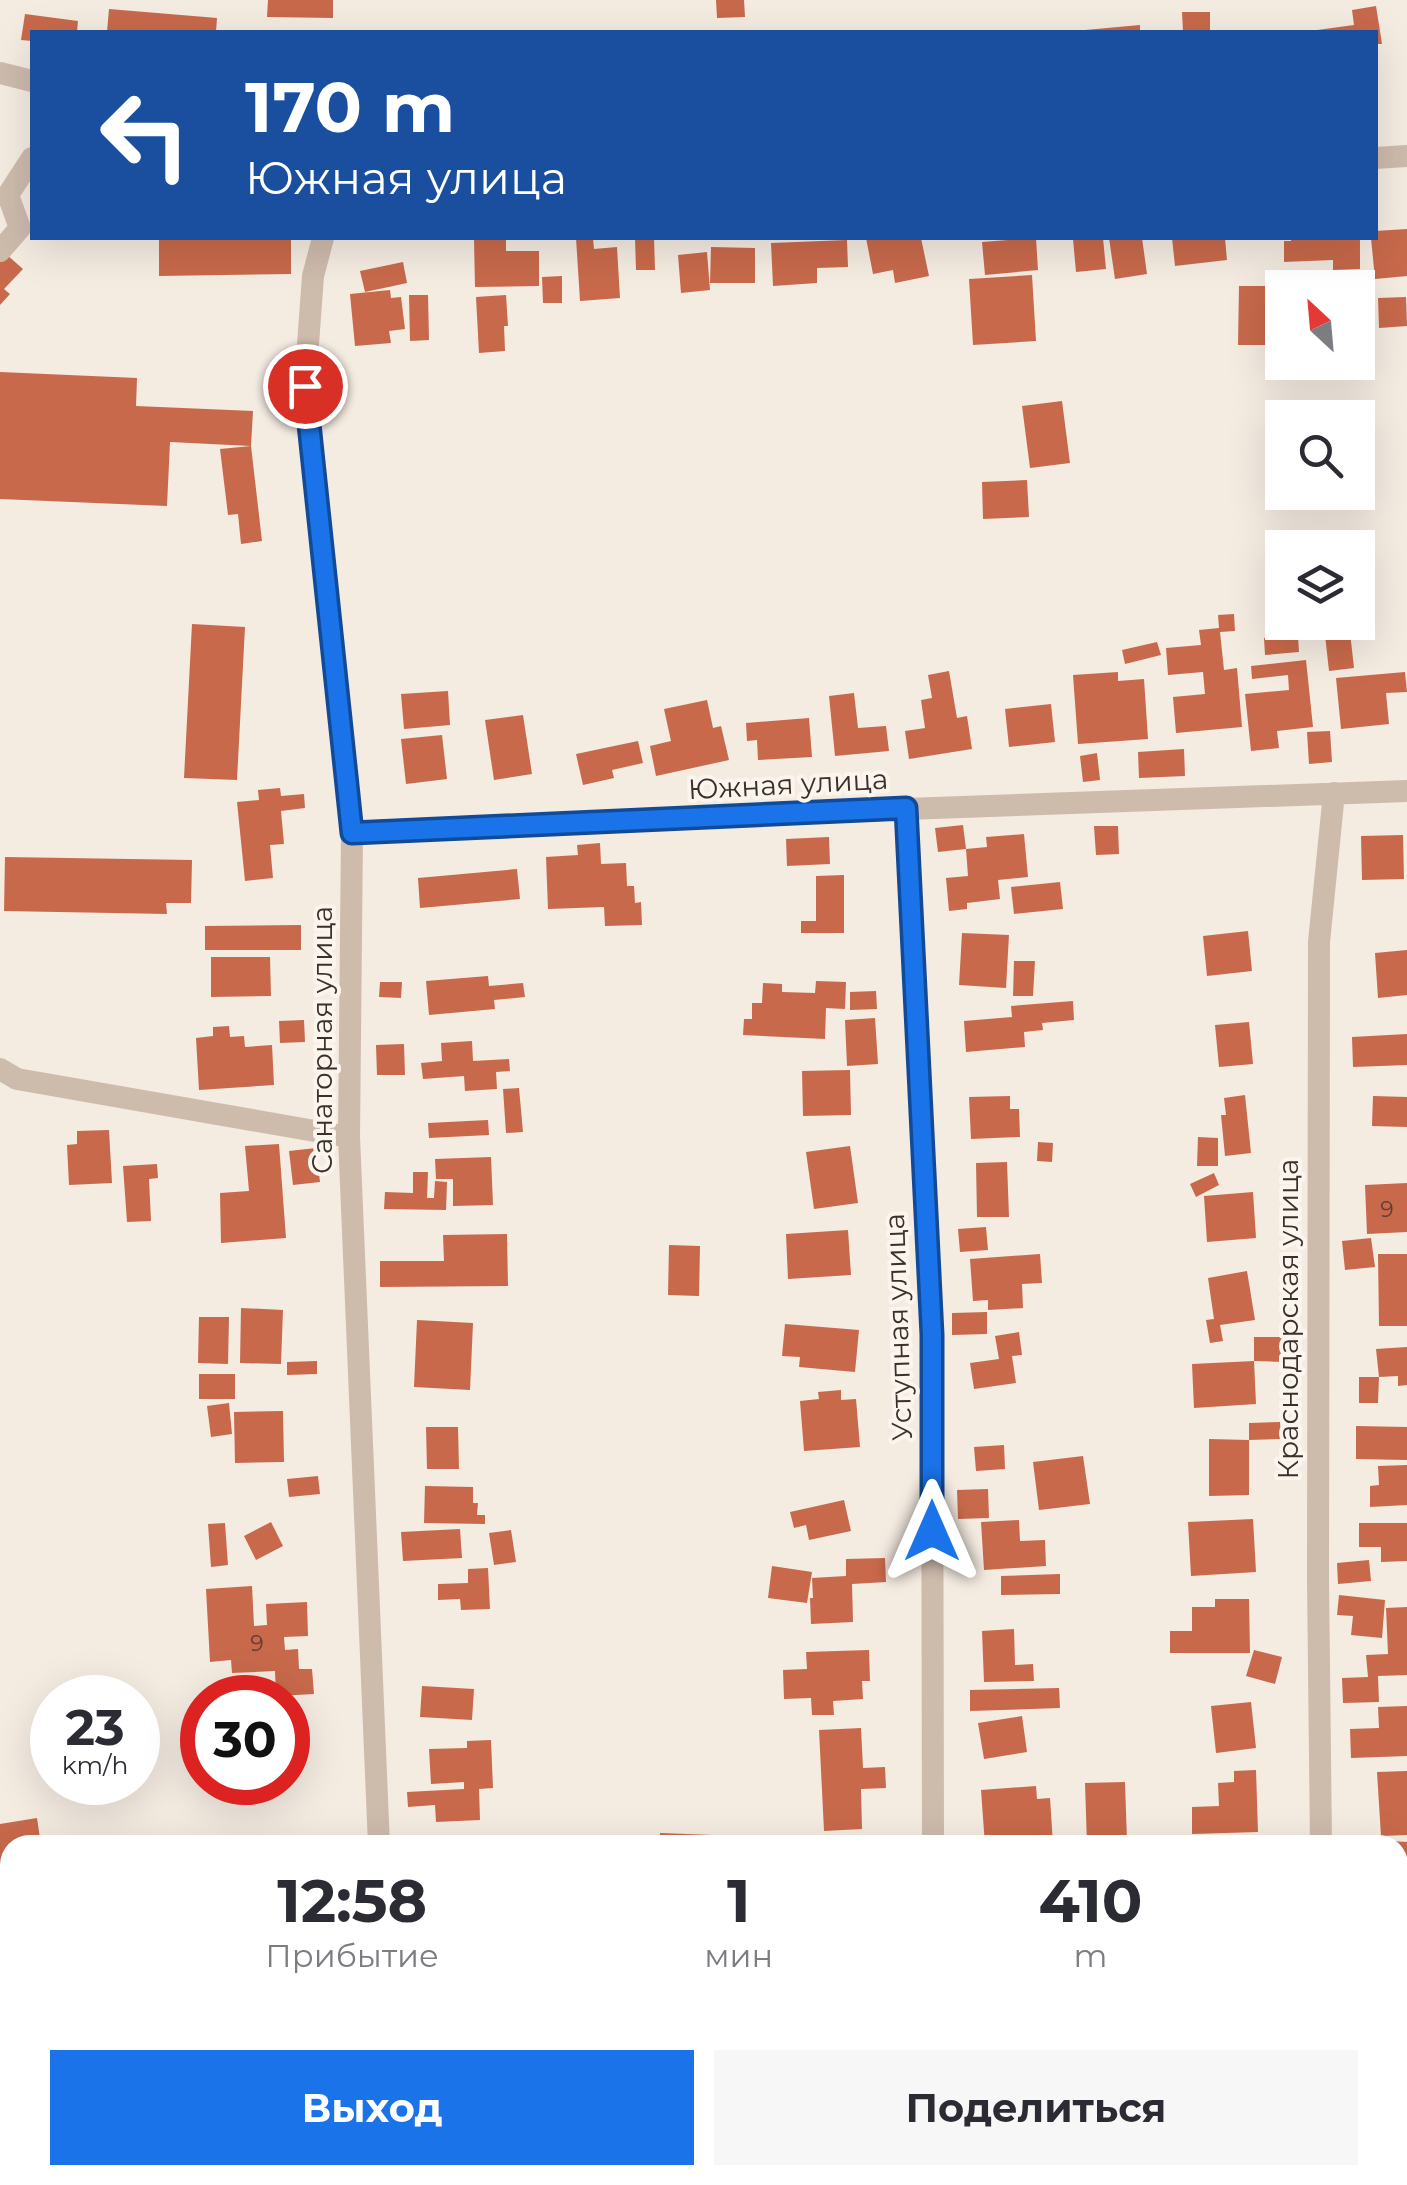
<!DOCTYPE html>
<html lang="ru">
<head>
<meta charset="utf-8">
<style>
	:root { --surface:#fff; --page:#f7f7f7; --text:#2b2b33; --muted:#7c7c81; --accent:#1a73e8 }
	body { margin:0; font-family:Montserrat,sans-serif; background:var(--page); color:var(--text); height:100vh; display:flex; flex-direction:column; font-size:38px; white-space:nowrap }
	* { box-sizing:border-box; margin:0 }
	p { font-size:32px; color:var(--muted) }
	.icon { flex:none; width:55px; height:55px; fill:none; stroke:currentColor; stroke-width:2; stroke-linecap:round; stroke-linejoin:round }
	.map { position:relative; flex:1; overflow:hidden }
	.details { position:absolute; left:0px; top:1835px; width:1408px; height:350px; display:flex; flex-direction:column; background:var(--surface); border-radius:30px 30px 0 0; box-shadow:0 10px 40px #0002 }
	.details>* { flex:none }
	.hud { position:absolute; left:30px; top:30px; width:1348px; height:210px; border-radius:0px; box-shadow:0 10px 40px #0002; background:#1a4fa0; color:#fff; overflow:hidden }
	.needle { width:65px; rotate:334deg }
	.fabs { position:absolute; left:1265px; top:270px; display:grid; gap:20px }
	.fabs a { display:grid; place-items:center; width:110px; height:110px; border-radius:0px; background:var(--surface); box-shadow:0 10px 40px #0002; font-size:50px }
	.speed { position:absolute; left:30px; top:1675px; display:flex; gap:20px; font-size:50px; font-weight:700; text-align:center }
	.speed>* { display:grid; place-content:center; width:130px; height:130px; border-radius:50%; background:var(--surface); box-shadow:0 10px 40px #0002; line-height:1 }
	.speed small { font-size:25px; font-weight:400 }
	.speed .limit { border:15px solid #d22; background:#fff; color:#111 }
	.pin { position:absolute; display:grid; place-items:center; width:85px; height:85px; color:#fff; margin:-42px; border:5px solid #fff; border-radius:50%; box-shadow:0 2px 10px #0007 }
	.me { position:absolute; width:110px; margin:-55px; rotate:0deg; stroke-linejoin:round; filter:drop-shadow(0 0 8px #0008) }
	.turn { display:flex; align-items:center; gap:35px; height:210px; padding:0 50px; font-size:45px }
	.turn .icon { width:130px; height:130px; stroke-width:2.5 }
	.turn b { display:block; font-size:70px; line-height:85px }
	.eta { display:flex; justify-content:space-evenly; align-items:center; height:170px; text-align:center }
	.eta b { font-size:60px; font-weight:700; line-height:70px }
	.cta { display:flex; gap:20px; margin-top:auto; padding:20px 50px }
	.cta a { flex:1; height:115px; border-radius:0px; background:var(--accent); color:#fff; font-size:40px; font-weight:700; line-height:115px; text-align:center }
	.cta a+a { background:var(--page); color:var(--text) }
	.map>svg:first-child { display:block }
</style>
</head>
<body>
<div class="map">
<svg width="1407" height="2185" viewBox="0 0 1407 2185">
	<rect width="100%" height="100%" fill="#f4ebe1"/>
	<!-- building -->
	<path fill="#c8694b" d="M 268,0 L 333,0 L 333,18 L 267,17 Z
		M 716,0 L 744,0 L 745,17 L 717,18 Z
		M 1376,6 L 1382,44 L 1375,44 L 1375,32 L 1317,32 L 1317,30 L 1354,25 L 1352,10 Z
		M 109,9 L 217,18 L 216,32 L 107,32 Z
		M 1182,12 L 1210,12 L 1210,32 L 1183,32 Z
		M 25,14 L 78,21 L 77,32 L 32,32 L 32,41 L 21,40 Z
		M 1140,25 L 1140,32 L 1085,32 L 1085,30 Z
		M 1407,229 L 1407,276 L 1375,279 L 1371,238 L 1375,238 L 1375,231 Z
		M 159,238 L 291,238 L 291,274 L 159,276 Z
		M 576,238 L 593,238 L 594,249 L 617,247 L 620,298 L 580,301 Z
		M 635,238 L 654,238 L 655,270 L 636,270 Z
		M 866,238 L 921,238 L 929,276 L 895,283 L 893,270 L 873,274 Z
		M 1036,238 L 1038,270 L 985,275 L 982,242 Z
		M 1103,238 L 1106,269 L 1076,272 L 1073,239 Z
		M 1109,238 L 1142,238 L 1147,274 L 1115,279 Z
		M 1172,238 L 1225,238 L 1227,260 L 1175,266 Z
		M 1291,238 L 1360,238 L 1360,269 L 1333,270 L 1333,260 L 1284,262 L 1284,241 L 1291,241 Z
		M 474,239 L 506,239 L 506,251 L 539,251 L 539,286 L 475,287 Z
		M 847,240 L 848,267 L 817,268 L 817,283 L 773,286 L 771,243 Z
		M 711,247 L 755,248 L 755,283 L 710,283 Z
		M 707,252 L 710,290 L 681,293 L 678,255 Z
		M 6,254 L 23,269 L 4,289 L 10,294 L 0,305 L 0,261 Z
		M 403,262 L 407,283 L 365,292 L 360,271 Z
		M 1032,275 L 1036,341 L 973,345 L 969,279 Z
		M 562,276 L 562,303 L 543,303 L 542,277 Z
		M 1239,286 L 1268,286 L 1267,345 L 1238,345 Z
		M 390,290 L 391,298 L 401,297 L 405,329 L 389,331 L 391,343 L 355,346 L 350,294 Z
		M 409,295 L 428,295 L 429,340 L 410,341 Z
		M 506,295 L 508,326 L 504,326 L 505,351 L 479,353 L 476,297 Z
		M 1406,297 L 1407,326 L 1379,328 L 1378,298 Z
		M 0,372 L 137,378 L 136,406 L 253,411 L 251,446 L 170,442 L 167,506 L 0,499 Z
		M 1062,401 L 1070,463 L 1030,468 L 1022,406 Z
		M 251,446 L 262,541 L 241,544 L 238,514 L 228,515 L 220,449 Z
		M 1027,480 L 1029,517 L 983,519 L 982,482 Z
		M 1282,579 L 1282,621 L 1269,622 L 1266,581 Z
		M 1234,614 L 1235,631 L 1220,632 L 1224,670 L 1237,668 L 1242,727 L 1176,733 L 1173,697 L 1205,694 L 1203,672 L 1168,675 L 1166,648 L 1201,645 L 1199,630 L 1219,628 L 1218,615 Z
		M 1349,623 L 1354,668 L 1329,671 L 1324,626 Z
		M 192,624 L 245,627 L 237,780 L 184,778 Z
		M 1298,636 L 1299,652 L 1265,655 L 1264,638 Z
		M 1157,642 L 1161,655 L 1125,664 L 1122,650 Z
		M 1306,660 L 1313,727 L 1277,731 L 1279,748 L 1251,751 L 1245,694 L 1289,690 L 1288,675 L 1252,679 L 1251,666 Z
		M 949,671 L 957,718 L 967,716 L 972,749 L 909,759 L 905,731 L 925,728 L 921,700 L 932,698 L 928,675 Z
		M 1118,672 L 1118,681 L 1144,679 L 1148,739 L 1078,744 L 1073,675 Z
		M 1405,672 L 1407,692 L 1386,693 L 1389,724 L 1341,729 L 1336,678 Z
		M 448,691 L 450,725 L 404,729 L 401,694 Z
		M 854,693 L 858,728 L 886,726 L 889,751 L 835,756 L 829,696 Z
		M 707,700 L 713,728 L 721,726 L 729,760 L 656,776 L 650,746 L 671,741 L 664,709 Z
		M 1051,704 L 1055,742 L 1009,747 L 1005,709 Z
		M 523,715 L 532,774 L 494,780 L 485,720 Z
		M 809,718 L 812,757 L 758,760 L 757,740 L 747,741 L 746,723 Z
		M 1330,731 L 1332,762 L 1309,764 L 1307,732 Z
		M 442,735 L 447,779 L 406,784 L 401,739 Z
		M 638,741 L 643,763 L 612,770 L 614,778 L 583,785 L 576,754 Z
		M 1184,749 L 1185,776 L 1139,778 L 1138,752 Z
		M 1097,753 L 1100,780 L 1083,782 L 1080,756 Z
		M 280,788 L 281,796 L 304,794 L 305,808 L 281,811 L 284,844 L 270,845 L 273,878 L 245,881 L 237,802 L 259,800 L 258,790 Z
		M 963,825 L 966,849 L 938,852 L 935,828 Z
		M 1094,826 L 1118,826 L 1119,854 L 1096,855 Z
		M 1024,834 L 1028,877 L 998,880 L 1000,899 L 967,903 L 967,909 L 949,911 L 946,878 L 968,876 L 966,849 L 987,847 L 986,837 Z
		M 1403,835 L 1404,879 L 1362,880 L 1361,836 Z
		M 829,837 L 830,864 L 787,866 L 786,839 Z
		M 600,843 L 601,864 L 626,863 L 627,886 L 634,886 L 635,903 L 641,902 L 642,925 L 605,926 L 604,907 L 548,909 L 546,857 L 578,855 L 577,845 Z
		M 5,857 L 192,860 L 191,903 L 166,903 L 167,914 L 4,911 Z
		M 517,869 L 520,899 L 420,908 L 418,878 Z
		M 844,875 L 844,933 L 801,933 L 801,921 L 816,921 L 816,876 Z
		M 1060,882 L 1063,909 L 1014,914 L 1011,887 Z
		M 301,925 L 301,950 L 205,950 L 205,926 Z
		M 1248,931 L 1252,971 L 1207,976 L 1203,936 Z
		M 962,933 L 1009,935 L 1006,988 L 959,985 Z
		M 1407,950 L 1407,995 L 1378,998 L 1375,953 Z
		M 211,957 L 270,957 L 271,996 L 211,997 Z
		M 1014,961 L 1035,961 L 1033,996 L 1013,996 Z
		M 488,976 L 489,986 L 523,983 L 525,997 L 494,1000 L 495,1009 L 429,1015 L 426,981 Z
		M 816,981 L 846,982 L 845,1009 L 826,1008 L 825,1039 L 743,1035 L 744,1019 L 752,1019 L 752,1003 L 762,1003 L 763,983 L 782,984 L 782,992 L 815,993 Z
		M 380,982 L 402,982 L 401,998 L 379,997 Z
		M 876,991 L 877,1009 L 850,1010 L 850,992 Z
		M 1073,1001 L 1074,1020 L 1042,1023 L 1043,1030 L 1024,1032 L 1025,1047 L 966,1052 L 964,1021 L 1012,1017 L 1011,1006 Z
		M 875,1018 L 878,1064 L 847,1066 L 845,1020 Z
		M 304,1020 L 305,1042 L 280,1043 L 279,1021 Z
		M 1249,1022 L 1253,1064 L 1219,1067 L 1215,1025 Z
		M 229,1026 L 230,1037 L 244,1036 L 245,1047 L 272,1045 L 274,1085 L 199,1090 L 196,1038 L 213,1036 L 213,1027 Z
		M 1407,1034 L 1407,1065 L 1353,1067 L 1352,1037 Z
		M 472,1041 L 473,1061 L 509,1059 L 510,1071 L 496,1072 L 497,1089 L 465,1091 L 464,1076 L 423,1079 L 421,1063 L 442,1061 L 441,1043 Z
		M 404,1044 L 405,1075 L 377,1075 L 376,1045 Z
		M 850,1070 L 851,1115 L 803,1116 L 802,1071 Z
		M 519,1088 L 523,1132 L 506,1133 L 503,1089 Z
		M 1245,1095 L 1251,1153 L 1225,1156 L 1221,1115 L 1226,1115 L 1224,1098 Z
		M 1010,1096 L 1010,1109 L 1019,1109 L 1020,1137 L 971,1139 L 969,1097 Z
		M 1373,1096 L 1407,1097 L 1407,1127 L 1372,1126 Z
		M 488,1120 L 489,1135 L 429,1138 L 428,1123 Z
		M 109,1130 L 112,1183 L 69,1185 L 67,1145 L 77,1144 L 77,1131 Z
		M 1198,1137 L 1218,1138 L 1218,1166 L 1197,1166 Z
		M 1038,1142 L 1053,1143 L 1052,1162 L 1037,1161 Z
		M 279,1144 L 286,1238 L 221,1243 L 220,1193 L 249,1191 L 245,1146 Z
		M 850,1146 L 858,1203 L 814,1209 L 806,1152 Z
		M 316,1148 L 320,1182 L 293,1185 L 289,1151 Z
		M 491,1157 L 493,1205 L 453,1206 L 453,1179 L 436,1179 L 435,1159 Z
		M 1007,1162 L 1009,1217 L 977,1217 L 976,1163 Z
		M 157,1164 L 158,1178 L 149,1179 L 151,1221 L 127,1222 L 123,1166 Z
		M 413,1172 L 428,1172 L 427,1198 L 434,1198 L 435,1181 L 447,1182 L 446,1210 L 384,1209 L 385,1192 L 413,1193 Z
		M 1214,1173 L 1219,1185 L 1196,1197 L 1190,1184 Z
		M 1407,1183 L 1407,1232 L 1367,1234 L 1365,1185 Z
		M 1253,1192 L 1256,1238 L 1207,1242 L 1204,1196 Z
		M 986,1227 L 988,1250 L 960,1252 L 958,1229 Z
		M 848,1230 L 851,1275 L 788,1279 L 786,1234 Z
		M 507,1234 L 508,1286 L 380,1287 L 380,1261 L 444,1261 L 443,1235 Z
		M 1371,1238 L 1375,1267 L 1345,1270 L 1342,1241 Z
		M 669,1245 L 700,1246 L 699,1296 L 668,1295 Z
		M 1040,1254 L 1042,1283 L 1022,1284 L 1023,1308 L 988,1310 L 988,1300 L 973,1301 L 970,1259 Z
		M 1378,1254 L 1407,1254 L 1407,1326 L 1379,1326 Z
		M 1247,1271 L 1255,1320 L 1220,1325 L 1223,1341 L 1210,1343 L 1206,1320 L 1214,1319 L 1208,1278 Z
		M 241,1308 L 283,1310 L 281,1364 L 240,1363 Z
		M 987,1312 L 987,1334 L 952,1335 L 952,1313 Z
		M 199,1317 L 229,1317 L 228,1364 L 198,1363 Z
		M 417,1320 L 473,1323 L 470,1390 L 414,1387 Z
		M 785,1324 L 859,1330 L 855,1372 L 799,1367 L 800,1357 L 782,1356 Z
		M 1019,1332 L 1022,1355 L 1012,1356 L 1016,1383 L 974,1389 L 970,1363 L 999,1359 L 995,1336 Z
		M 1254,1337 L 1284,1337 L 1283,1362 L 1254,1361 L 1256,1404 L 1194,1408 L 1192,1364 L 1254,1361 Z
		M 1407,1347 L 1407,1385 L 1398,1386 L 1398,1376 L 1379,1377 L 1376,1349 Z
		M 317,1361 L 317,1374 L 287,1375 L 287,1362 Z
		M 199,1374 L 235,1374 L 235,1399 L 199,1399 Z
		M 1359,1377 L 1379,1377 L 1378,1403 L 1359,1403 Z
		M 841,1390 L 841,1400 L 856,1399 L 860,1447 L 804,1451 L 800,1401 L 819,1399 L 818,1392 Z
		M 229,1403 L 232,1434 L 211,1437 L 207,1406 Z
		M 283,1411 L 284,1462 L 235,1463 L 234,1412 Z
		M 1280,1422 L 1281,1439 L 1249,1440 L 1249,1495 L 1209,1496 L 1209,1439 L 1249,1440 L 1249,1423 Z
		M 1356,1426 L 1407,1427 L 1407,1460 L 1356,1459 Z
		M 426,1427 L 458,1427 L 459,1469 L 427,1469 Z
		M 1004,1445 L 1005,1469 L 976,1471 L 974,1447 Z
		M 1083,1456 L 1090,1504 L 1039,1510 L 1033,1462 Z
		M 1407,1465 L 1407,1505 L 1370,1507 L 1370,1486 L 1379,1485 L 1378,1466 Z
		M 318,1476 L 320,1494 L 289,1497 L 287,1479 Z
		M 425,1486 L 473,1487 L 473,1503 L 478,1503 L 477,1515 L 485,1515 L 485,1524 L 424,1523 Z
		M 988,1489 L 989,1518 L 958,1519 L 957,1490 Z
		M 844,1500 L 851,1531 L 809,1540 L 806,1525 L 794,1528 L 790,1512 Z
		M 1253,1519 L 1256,1572 L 1191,1576 L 1188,1522 Z
		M 1019,1520 L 1020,1541 L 1045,1540 L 1046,1566 L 984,1570 L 981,1522 Z
		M 271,1522 L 283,1546 L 256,1560 L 244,1536 Z
		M 225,1523 L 228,1565 L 211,1567 L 208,1524 Z
		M 1359,1523 L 1407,1523 L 1407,1561 L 1381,1562 L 1381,1547 L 1359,1547 Z
		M 460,1529 L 462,1558 L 403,1561 L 401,1532 Z
		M 511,1530 L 516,1562 L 494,1565 L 489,1533 Z
		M 885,1558 L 886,1582 L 852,1584 L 853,1622 L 811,1624 L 810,1598 L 813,1598 L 812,1578 L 846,1576 L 846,1559 Z
		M 1369,1560 L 1371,1581 L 1338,1584 L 1337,1563 Z
		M 772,1566 L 812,1572 L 807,1603 L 768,1598 Z
		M 488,1568 L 490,1609 L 461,1610 L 460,1599 L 438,1600 L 438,1584 L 468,1583 L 468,1569 Z
		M 1060,1574 L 1060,1594 L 1001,1595 L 1001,1576 Z
		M 252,1586 L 254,1626 L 267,1625 L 266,1604 L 307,1602 L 308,1636 L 284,1637 L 285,1650 L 298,1649 L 299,1669 L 312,1669 L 314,1694 L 276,1696 L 275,1671 L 232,1673 L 231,1660 L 210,1662 L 206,1589 Z
		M 1339,1595 L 1385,1600 L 1382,1638 L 1351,1635 L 1353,1616 L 1337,1615 Z
		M 1215,1599 L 1249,1599 L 1250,1653 L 1170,1653 L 1170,1631 L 1192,1631 L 1192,1607 L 1215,1607 Z
		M 1407,1607 L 1407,1675 L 1378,1676 L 1379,1702 L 1343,1703 L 1342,1678 L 1368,1677 L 1366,1655 L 1388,1654 L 1386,1608 Z
		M 1014,1629 L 1015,1665 L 1033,1664 L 1034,1681 L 984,1682 L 982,1631 Z
		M 869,1650 L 870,1681 L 862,1681 L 863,1699 L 833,1701 L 834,1715 L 812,1715 L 811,1698 L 784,1699 L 783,1670 L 807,1669 L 806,1652 Z
		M 1254,1650 L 1282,1657 L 1275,1684 L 1246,1676 Z
		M 422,1686 L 474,1689 L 472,1720 L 420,1717 Z
		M 1059,1688 L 1060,1708 L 970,1711 L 970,1690 Z
		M 1251,1702 L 1256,1748 L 1216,1753 L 1211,1706 Z
		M 1407,1706 L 1407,1756 L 1351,1758 L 1350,1729 L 1379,1728 L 1378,1707 Z
		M 1022,1716 L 1027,1752 L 984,1759 L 978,1723 Z
		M 861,1728 L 863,1768 L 885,1767 L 886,1788 L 861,1789 L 862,1829 L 824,1831 L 819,1730 Z
		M 491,1740 L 493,1788 L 479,1789 L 480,1820 L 436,1822 L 435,1805 L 408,1807 L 407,1792 L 464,1789 L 464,1782 L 431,1784 L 429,1749 L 467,1748 L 467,1741 Z
		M 1256,1770 L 1258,1832 L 1192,1834 L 1192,1807 L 1219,1806 L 1218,1783 L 1234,1782 L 1234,1771 Z
		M 1407,1771 L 1407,1835 L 1381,1836 L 1377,1772 Z
		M 252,1782 L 283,1782 L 283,1792 L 253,1794 Z
		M 1125,1782 L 1127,1842 L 1115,1842 L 1115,1845 L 1087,1845 L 1085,1783 Z
		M 1036,1786 L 1037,1799 L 1050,1798 L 1053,1844 L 985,1845 L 981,1790 Z
		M 37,1818 L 41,1845 L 10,1845 L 10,1877 L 0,1878 L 0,1824 Z
		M 660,1833 L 740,1836 L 740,1845 L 659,1845 Z
		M 1375,1840 L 1407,1842 L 1407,1889 L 1398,1888 L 1398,1845 L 1374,1845 Z
		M 1398,1977 L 1407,1977 L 1407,2028 L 1398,2028 Z
		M 454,2175 L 493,2175 L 494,2185 L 455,2185 Z
		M 1014,2175 L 1072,2175 L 1073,2185 L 1014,2185 Z
		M 942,2177 L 942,2185 L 899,2185 L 899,2180 Z"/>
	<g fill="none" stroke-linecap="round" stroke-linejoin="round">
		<!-- street -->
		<path stroke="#cdbbac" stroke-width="22" d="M 0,73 L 32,81
			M 1375,158 L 1407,156
			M 323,238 L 313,276 L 305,385 L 352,833 L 349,1137 L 379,1845
			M 0,251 L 20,228 L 8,195 L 32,158
			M 906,809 L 932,1335 L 933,1845
			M 352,833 L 906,809 L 1407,791
			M 0,1069 L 17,1079 L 349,1137
			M 1321,1845 L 1318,1579 L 1319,942 L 1334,793
			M 1398,1919 L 1407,1920
			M 0,2047 L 10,2056
			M 126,2175 L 135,2185
			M 393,2175 L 393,2185"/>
	</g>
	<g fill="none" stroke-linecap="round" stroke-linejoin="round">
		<!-- route casing -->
		<g stroke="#114b97" stroke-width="25">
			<path id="route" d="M 305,386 L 352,833 L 906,808 L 932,1335 L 932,1531"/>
		</g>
		<!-- route -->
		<use href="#route" stroke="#1a73e8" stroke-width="18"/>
	</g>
	<g text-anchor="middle" stroke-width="8" stroke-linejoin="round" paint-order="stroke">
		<!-- number labels -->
		<g font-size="22" fill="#5e3e33">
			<text x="1387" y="1217">9</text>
			<text x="257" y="1651">9</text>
		</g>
		<!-- street labels -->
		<g font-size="28" fill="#3b302b" stroke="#fbf5ee">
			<text transform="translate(788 784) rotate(-3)" y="10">Южная улица</text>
			<text transform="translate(322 1040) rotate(-90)" y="10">Санаторная улица</text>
			<text transform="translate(1288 1319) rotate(-90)" y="10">Краснодарская улица</text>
			<text transform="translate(898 1327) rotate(-92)" y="10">Уступная улица</text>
		</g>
	</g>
</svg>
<div class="fabs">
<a><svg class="needle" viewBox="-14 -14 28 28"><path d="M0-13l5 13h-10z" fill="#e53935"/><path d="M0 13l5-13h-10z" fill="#7c7c81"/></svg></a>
<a><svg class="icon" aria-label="search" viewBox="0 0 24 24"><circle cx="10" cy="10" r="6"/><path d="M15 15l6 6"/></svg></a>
<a><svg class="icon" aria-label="layers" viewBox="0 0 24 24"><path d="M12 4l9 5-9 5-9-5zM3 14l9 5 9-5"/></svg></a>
</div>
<div class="speed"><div>23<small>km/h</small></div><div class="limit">30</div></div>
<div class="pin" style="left:305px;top:386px;background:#d93025"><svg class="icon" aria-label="arrive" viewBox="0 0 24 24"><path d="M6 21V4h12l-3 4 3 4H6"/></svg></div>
<svg class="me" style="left:932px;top:1531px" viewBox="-20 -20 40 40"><path d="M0-17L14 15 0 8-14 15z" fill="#1a73e8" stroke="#fff" stroke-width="4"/></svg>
<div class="hud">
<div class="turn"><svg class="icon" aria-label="left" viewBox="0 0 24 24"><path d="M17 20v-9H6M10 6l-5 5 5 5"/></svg><div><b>170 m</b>Южная улица</div></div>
</div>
<section class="details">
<div class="eta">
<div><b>12:58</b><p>Прибытие</p></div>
<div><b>1</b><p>мин</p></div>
<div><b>410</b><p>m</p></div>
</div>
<div class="cta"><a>Выход</a><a>Поделиться</a></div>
</section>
</div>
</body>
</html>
